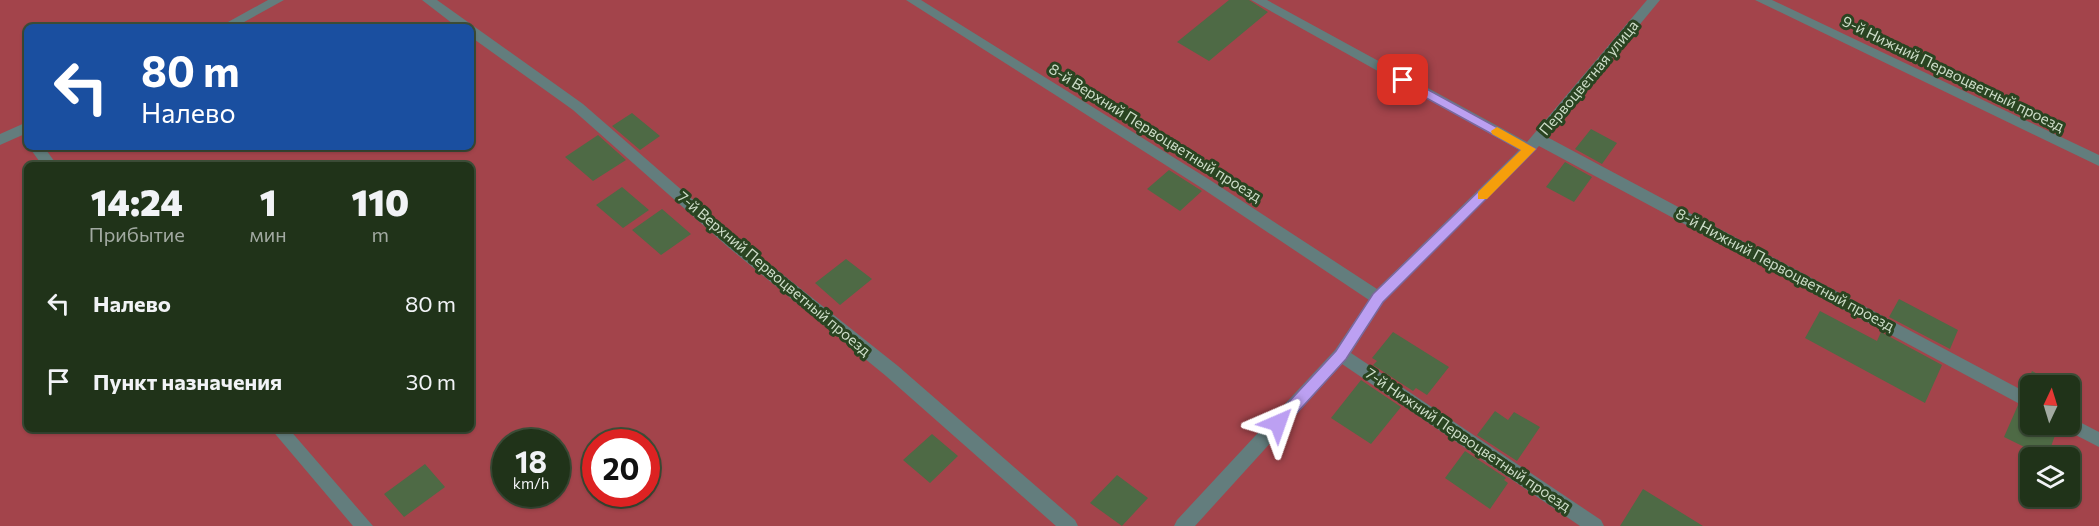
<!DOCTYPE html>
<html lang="ru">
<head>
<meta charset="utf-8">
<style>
	:root { --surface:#203319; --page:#2d3f26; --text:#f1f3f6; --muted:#a2aaa2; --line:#3d4e38 }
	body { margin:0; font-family:Commissioner,sans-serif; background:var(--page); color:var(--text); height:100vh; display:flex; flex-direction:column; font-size:22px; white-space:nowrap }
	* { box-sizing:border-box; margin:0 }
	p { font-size:20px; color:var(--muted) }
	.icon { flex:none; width:33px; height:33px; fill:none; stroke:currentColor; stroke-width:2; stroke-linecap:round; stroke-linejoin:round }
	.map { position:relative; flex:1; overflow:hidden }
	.panel { position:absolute; left:24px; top:162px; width:450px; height:270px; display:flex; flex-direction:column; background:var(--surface); border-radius:9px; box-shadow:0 2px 4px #0004,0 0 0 2px var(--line) }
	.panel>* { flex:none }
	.top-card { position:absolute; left:24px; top:24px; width:450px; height:126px; border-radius:9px; box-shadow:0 2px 4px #0004,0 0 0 2px var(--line); background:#1a4fa0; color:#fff; overflow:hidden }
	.needle { width:39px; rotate:4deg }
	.tools { position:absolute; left:2020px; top:375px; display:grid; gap:12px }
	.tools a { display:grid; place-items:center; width:60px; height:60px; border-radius:9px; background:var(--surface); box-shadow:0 2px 4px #0004,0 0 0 2px var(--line); font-size:30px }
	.speed { position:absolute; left:492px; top:429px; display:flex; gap:12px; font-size:30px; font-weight:700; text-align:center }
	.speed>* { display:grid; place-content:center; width:78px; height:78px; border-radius:50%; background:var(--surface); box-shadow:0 2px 4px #0004,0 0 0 2px var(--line); line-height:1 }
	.speed small { font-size:15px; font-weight:400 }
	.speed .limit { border:9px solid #d22; background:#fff; color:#111 }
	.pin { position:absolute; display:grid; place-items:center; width:51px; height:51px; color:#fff; margin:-26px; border-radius:12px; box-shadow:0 3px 9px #0006 }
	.me { position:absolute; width:66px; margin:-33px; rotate:43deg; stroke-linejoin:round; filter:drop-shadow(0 0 4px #0008) }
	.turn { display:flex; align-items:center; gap:21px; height:126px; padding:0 18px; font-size:27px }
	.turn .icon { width:78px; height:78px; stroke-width:2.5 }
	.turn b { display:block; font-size:42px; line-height:51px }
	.eta { display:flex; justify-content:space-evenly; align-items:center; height:102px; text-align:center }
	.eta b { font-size:36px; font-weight:800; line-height:42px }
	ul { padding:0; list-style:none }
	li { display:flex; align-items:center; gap:18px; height:78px; padding:0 18px }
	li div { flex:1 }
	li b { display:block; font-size:22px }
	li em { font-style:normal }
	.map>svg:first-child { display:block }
</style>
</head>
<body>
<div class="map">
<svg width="2099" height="526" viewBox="0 0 2099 526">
	<rect width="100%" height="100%" fill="#2a4421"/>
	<!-- green -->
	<path fill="#a3444b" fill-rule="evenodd" d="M 0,0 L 2099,0 L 2099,526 L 0,526 ZM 27,27 L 471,27 L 471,147 L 27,147 ZM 27,165 L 471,165 L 471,429 L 27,429 ZM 2031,386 L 2070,386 L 2070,424 L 2031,424 ZM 506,442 L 556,442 L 556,494 L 506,494 ZM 596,442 L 646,442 L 646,494 L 596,494 ZM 2031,458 L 2070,458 L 2070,496 L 2031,496 Z"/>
	<!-- building -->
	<path fill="#4e6a45" d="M 1229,0 L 1249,0 L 1268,12 L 1209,61 L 1177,42 Z
		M 632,113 L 660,136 L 640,150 L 612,126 Z
		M 1591,129 L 1617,143 L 1602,164 L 1575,149 Z
		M 598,135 L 626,160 L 593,181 L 565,157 Z
		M 1565,162 L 1592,177 L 1574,202 L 1546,187 Z
		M 1169,170 L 1202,191 L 1180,211 L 1147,189 Z
		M 622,187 L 649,210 L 623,228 L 596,205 Z
		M 662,209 L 691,234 L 661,255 L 632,230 Z
		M 846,259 L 872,279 L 840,305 L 815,283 Z
		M 1899,299 L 1958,330 L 1950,349 L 1889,317 Z
		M 1820,311 L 1877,341 L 1881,332 L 1942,365 L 1925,403 L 1805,338 Z
		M 1393,332 L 1449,367 L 1427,395 L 1416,388 L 1413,391 L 1373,365 L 1377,361 L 1372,358 Z
		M 2032,371 L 2061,386 L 2031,386 L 2031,392 L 2024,389 Z
		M 1361,380 L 1401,407 L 1371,444 L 1331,418 Z
		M 2018,405 L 2031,412 L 2031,424 L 2059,424 L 2047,458 L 2004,437 Z
		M 1495,411 L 1508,420 L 1514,412 L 1540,427 L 1517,461 L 1477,435 Z
		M 932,434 L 958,456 L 930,483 L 903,460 Z
		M 1465,451 L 1506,478 L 1504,480 L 1508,483 L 1490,509 L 1445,478 Z
		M 425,464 L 445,487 L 404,517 L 384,494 Z
		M 1117,475 L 1148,498 L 1122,526 L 1090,503 Z
		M 1643,489 L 1703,526 L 1620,526 Z"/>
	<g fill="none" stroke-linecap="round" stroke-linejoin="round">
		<!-- minor -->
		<path fill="#637d7d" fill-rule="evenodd" d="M 268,0 L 284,0 L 235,27 L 219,27 Z
			M 422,0 L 437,0 L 583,104 L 738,239 L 898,366 L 1075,520 L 1078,526 L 1056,526 L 886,376 L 728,247 L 573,110 L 471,37 L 471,27 L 457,27 Z
			M 906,0 L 921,0 L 1210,180 L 1377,289 L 1519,150 L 1251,0 L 1267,0 L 1527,142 L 1647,0 L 1660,0 L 1547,137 L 2031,395 L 2031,410 L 1539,146 L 1383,302 L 1351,353 L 1601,520 L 1604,526 L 1580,526 L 1342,364 L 1195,526 L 1174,526 L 1177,520 L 1335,350 L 1369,300 L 1200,187 Z
			M 1755,0 L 1772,0 L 2099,155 L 2099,166 Z
			M 27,122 L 27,133 L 0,145 L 0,134 Z
			M 29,147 L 44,147 L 57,165 L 42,165 Z
			M 2070,417 L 2099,432 L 2099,447 L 2064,429 L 2062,424 L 2070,424 Z
			M 271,429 L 289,429 L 373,526 L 353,526 Z"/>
	</g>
	<!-- route -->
	<path fill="#bca0f2" stroke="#7a689d" stroke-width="1.5" d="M 1403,76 L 1536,149 L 1383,302 L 1346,359 L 1283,428 L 1278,430 L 1270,423 L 1273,419 L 1336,351 L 1373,294 L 1521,150 L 1399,83 L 1399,77 Z"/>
	<!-- slow -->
	<path fill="#f59e0b" d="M 1497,127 L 1536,149 L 1487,199 L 1478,199 L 1478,192 L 1521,150 L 1492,134 L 1491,131 Z"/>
	<g text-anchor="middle" stroke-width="6" stroke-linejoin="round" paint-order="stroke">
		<!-- street labels -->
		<g font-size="15" fill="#cdddc8" stroke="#2a4421">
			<text transform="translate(1953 74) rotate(26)" y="5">9-й Нижний Первоцветный проезд</text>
			<text transform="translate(1589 78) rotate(-50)" y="5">Первоцветная улица</text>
			<text transform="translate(1155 133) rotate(32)" y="5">8-й Верхний Первоцветный проезд</text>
			<text transform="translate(1785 270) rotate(28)" y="5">8-й Нижний Первоцветный проезд</text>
			<text transform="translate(774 274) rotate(40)" y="5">7-й Верхний Первоцветный проезд</text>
			<text transform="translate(1468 440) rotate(34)" y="5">7-й Нижний Первоцветный проезд</text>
		</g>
	</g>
</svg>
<div class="tools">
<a><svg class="needle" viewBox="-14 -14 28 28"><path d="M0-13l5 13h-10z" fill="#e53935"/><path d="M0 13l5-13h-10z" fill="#a2aaa2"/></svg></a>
<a><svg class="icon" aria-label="layers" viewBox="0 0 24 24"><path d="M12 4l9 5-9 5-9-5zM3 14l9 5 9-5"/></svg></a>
</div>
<div class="speed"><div>18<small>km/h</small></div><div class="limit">20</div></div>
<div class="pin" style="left:1403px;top:80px;background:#d93025"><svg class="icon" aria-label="arrive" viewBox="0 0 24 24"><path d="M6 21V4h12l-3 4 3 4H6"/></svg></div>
<svg class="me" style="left:1278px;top:423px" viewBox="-20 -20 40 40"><path d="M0-17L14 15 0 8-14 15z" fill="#bca0f2" stroke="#fff" stroke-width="4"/></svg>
<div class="top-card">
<div class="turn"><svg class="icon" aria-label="left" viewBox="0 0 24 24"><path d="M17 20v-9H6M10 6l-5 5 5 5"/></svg><div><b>80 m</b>Налево</div></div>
</div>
<section class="panel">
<div class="eta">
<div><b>14:24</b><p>Прибытие</p></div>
<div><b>1</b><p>мин</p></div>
<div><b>110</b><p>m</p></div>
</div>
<ul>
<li><svg class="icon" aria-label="left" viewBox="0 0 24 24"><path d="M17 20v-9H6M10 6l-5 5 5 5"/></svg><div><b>Налево</b></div><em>80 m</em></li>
<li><svg class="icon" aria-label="arrive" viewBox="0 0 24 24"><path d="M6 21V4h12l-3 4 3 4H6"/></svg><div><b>Пункт назначения</b></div><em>30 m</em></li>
</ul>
</section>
</div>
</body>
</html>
